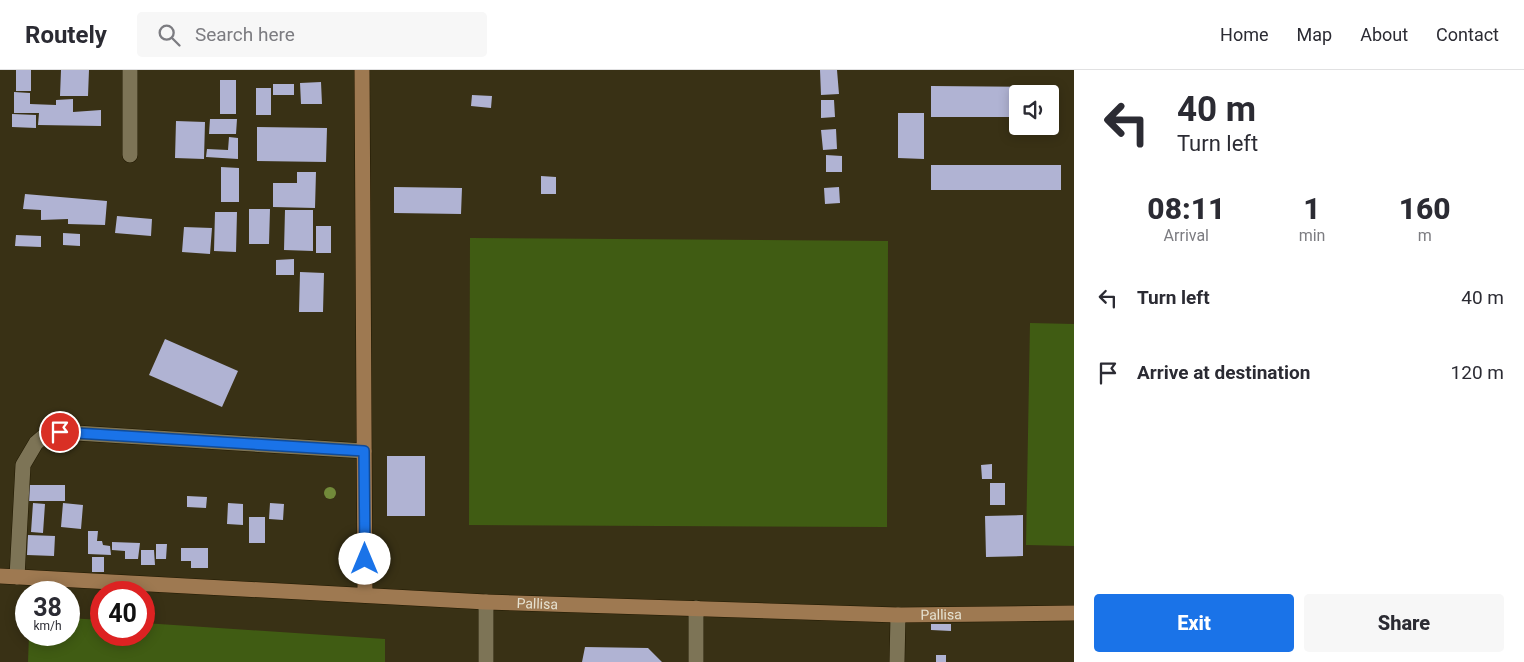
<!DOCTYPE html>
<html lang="en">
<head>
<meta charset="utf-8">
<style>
	:root { --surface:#fff; --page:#f7f7f7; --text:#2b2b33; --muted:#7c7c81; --line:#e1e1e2; --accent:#1a73e8 }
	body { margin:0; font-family:Roboto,sans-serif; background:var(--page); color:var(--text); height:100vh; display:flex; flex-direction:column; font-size:19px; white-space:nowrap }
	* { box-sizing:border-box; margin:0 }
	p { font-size:16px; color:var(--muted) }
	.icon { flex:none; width:28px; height:28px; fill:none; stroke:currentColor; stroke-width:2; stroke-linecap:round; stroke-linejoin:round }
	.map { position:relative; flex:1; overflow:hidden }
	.side { display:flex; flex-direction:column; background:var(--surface); width:450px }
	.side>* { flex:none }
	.banner { background:#fff; color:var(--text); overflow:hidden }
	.buttons { position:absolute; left:1009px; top:15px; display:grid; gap:10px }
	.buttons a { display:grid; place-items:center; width:50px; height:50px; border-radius:5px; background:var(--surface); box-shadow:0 2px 12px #0003; font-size:25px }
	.speed { position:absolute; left:15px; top:511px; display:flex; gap:10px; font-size:25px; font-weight:700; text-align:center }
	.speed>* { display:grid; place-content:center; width:65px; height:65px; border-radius:50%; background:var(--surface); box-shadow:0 2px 12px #0003; line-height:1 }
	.speed small { font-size:12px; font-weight:400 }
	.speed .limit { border:8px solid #d22; background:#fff; color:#111 }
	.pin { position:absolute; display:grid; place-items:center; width:42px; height:42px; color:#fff; margin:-21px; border:2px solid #fff; border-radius:50%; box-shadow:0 1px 5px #0007 }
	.me { position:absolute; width:55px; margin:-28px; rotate:0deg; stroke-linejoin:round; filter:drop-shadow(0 0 4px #0008) }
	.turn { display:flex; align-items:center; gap:18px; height:105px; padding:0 20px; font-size:22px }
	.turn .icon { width:65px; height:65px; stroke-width:2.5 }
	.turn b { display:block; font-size:35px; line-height:42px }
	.eta { display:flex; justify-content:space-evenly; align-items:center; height:85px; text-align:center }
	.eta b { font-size:30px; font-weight:800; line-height:35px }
	.action { display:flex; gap:10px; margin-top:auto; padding:10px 20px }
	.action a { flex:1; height:58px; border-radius:5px; background:var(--accent); color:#fff; font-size:20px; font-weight:800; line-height:58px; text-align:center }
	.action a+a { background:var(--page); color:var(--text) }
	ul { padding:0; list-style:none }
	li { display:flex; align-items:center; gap:15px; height:75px; padding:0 20px }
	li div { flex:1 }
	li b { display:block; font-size:19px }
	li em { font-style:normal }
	header { display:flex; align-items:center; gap:30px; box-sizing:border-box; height:70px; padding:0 25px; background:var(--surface); border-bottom:1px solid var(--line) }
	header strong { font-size:24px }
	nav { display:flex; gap:28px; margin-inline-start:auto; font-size:18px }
	.search { width:350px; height:45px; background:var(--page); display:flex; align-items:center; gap:12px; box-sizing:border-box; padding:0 18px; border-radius:5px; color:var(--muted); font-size:19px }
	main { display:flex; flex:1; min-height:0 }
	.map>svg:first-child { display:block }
</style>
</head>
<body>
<header>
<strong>Routely</strong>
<div class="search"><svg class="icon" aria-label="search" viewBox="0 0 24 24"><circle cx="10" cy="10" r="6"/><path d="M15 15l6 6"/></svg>Search here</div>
<nav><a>Home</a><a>Map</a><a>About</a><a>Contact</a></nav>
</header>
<main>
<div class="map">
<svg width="1074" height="592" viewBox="0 0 1074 592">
	<rect width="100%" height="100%" fill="#393115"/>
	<!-- green -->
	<path fill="#405c13" d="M 470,168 L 888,171 L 887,457 L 469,455 Z
		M 1030,253 L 1074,254 L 1074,476 L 1026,475 Z
		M 69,548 L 101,550 L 101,565 L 144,565 L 144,553 L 385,569 L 385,592 L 28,592 L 29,565 L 69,565 Z"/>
	<!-- building -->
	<path fill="#b0b3d3" d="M 16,0 L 31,0 L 31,21 L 16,21 Z
		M 61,0 L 89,0 L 88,26 L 60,26 Z
		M 820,0 L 837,0 L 839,24 L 821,25 Z
		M 220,10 L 236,10 L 236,44 L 220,44 Z
		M 321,12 L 322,34 L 301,34 L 300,13 Z
		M 273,14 L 294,14 L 294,25 L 273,25 Z
		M 931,16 L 1054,17 L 1054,47 L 1050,47 L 1050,24 L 1018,24 L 1018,47 L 931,47 Z
		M 256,18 L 271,18 L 271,45 L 256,45 Z
		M 14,22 L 30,23 L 30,34 L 56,35 L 56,30 L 73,29 L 73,42 L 101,40 L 101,56 L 38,55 L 39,43 L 14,43 Z
		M 472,25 L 492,26 L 491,38 L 471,36 Z
		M 821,30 L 834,30 L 835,47 L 821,48 Z
		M 898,43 L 924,43 L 924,89 L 898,88 Z
		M 12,44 L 36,45 L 36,58 L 12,57 Z
		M 210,49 L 237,49 L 236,64 L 209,64 Z
		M 176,51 L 205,52 L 204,89 L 175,88 Z
		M 257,57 L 327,58 L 326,92 L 257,91 Z
		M 836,59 L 837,79 L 823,80 L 821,60 Z
		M 229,67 L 238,68 L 238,89 L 206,87 L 207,79 L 228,80 Z
		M 826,85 L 842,86 L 842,102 L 826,102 Z
		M 931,95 L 1061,95 L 1061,120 L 931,120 Z
		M 221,97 L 239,98 L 239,132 L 221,132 Z
		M 297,102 L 316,102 L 315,138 L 273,137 L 273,113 L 297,113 Z
		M 541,106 L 556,107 L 556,124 L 541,124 Z
		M 394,117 L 462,118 L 461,144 L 394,143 Z
		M 839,117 L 840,133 L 825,134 L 824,118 Z
		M 25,124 L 107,131 L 105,155 L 68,154 L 68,149 L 41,150 L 41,140 L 23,139 Z
		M 249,139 L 270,139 L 269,174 L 249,174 Z
		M 285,140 L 313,140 L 313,181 L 284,180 Z
		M 215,142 L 237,142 L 236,182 L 214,181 Z
		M 117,146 L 152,149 L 151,166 L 115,163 Z
		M 316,156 L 331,156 L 331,183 L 316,183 Z
		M 184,157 L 212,158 L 210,184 L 182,182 Z
		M 63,163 L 80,164 L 80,176 L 63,175 Z
		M 16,165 L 41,166 L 41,177 L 15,176 Z
		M 294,189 L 294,205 L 276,205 L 276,190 Z
		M 300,202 L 324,203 L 323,242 L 299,242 Z
		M 165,269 L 238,301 L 222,337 L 149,305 Z
		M 387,386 L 425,386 L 425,446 L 387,446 Z
		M 992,394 L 992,409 L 982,409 L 981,395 Z
		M 990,413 L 1005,413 L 1005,435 L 990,435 Z
		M 29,415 L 65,415 L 65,431 L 29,431 Z
		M 187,426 L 207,427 L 206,438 L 187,437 Z
		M 33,433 L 45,434 L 43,463 L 31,462 Z
		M 63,433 L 83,435 L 81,459 L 61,457 Z
		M 228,433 L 243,434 L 243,455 L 227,454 Z
		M 270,433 L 284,434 L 283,450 L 269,449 Z
		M 1023,445 L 1023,486 L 986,487 L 985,446 Z
		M 249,447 L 265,447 L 265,473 L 249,473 Z
		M 88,461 L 98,461 L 97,471 L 102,471 L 103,475 L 110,476 L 111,485 L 88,484 Z
		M 28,465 L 55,466 L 54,486 L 27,485 Z
		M 112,472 L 140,473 L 138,489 L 125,489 L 125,481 L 112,480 Z
		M 156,474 L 167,474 L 166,489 L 156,489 Z
		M 181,478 L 208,478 L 208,498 L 191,498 L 191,491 L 181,491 Z
		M 141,480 L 154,480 L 155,495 L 141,495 Z
		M 92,487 L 104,487 L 104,502 L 92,502 Z
		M 931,554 L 951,554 L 951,561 L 931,560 Z
		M 585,577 L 648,578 L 662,592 L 582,592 Z
		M 936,585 L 946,585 L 946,592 L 936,592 Z"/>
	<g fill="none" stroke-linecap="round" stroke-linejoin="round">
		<!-- street casing -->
		<g stroke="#201800" stroke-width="16">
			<path id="street" d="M 130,85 L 130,0
				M 17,507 L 23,395 L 36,373 L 43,367 L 60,362 L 364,381
				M 486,592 L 486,532
				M 696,592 L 696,538
				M 897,592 L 898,545"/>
		</g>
		<!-- secondary casing -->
		<g stroke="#201800" stroke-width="16">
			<g id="secondary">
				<path d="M 362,0 L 365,525"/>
				<path id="s1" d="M 0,506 L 486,532 L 898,545 L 1074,543"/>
			</g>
		</g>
		<!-- street -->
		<use href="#street" stroke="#7d7456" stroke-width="15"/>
		<!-- secondary -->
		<use href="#secondary" stroke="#9e7951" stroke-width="15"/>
	</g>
	<!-- trees -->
	<circle fill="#728a3a" cx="330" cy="423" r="6"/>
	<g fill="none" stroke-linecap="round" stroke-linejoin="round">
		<!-- route casing -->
		<g stroke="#114b97" stroke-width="12">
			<path id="route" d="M 60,362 L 364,381 L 365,489"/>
		</g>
		<!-- route -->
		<use href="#route" stroke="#1a73e8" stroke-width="9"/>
	</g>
	<g text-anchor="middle" stroke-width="5" stroke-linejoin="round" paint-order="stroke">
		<!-- street labels -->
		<g font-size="14" fill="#e6e2d1" stroke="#1c190d">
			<text dy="5" stroke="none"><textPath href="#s1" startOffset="538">Pallisa</textPath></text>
			<text dy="5" stroke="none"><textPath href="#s1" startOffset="942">Pallisa</textPath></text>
		</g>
	</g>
</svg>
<div class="buttons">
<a><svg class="icon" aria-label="sound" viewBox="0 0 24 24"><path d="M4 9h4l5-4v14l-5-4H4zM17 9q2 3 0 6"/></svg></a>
</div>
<div class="speed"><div>38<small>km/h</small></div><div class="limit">40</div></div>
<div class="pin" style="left:60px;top:362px;background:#d93025"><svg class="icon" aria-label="arrive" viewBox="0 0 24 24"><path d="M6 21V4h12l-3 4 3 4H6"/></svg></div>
<svg class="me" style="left:365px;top:489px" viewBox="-20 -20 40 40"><circle r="19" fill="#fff"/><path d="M0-13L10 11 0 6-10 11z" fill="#1a73e8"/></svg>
</div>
<section class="side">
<div class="banner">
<div class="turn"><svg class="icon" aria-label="left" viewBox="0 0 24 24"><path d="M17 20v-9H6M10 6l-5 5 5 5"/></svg><div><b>40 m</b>Turn left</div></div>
</div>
<div class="eta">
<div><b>08:11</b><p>Arrival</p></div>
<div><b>1</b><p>min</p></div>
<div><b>160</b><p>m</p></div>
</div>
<ul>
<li><svg class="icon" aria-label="left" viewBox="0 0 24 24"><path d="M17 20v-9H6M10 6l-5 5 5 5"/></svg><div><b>Turn left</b></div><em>40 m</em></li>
<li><svg class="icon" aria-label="arrive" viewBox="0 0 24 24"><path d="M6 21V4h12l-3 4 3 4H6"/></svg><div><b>Arrive at destination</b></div><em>120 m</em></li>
</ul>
<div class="action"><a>Exit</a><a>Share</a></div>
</section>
</main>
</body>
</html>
